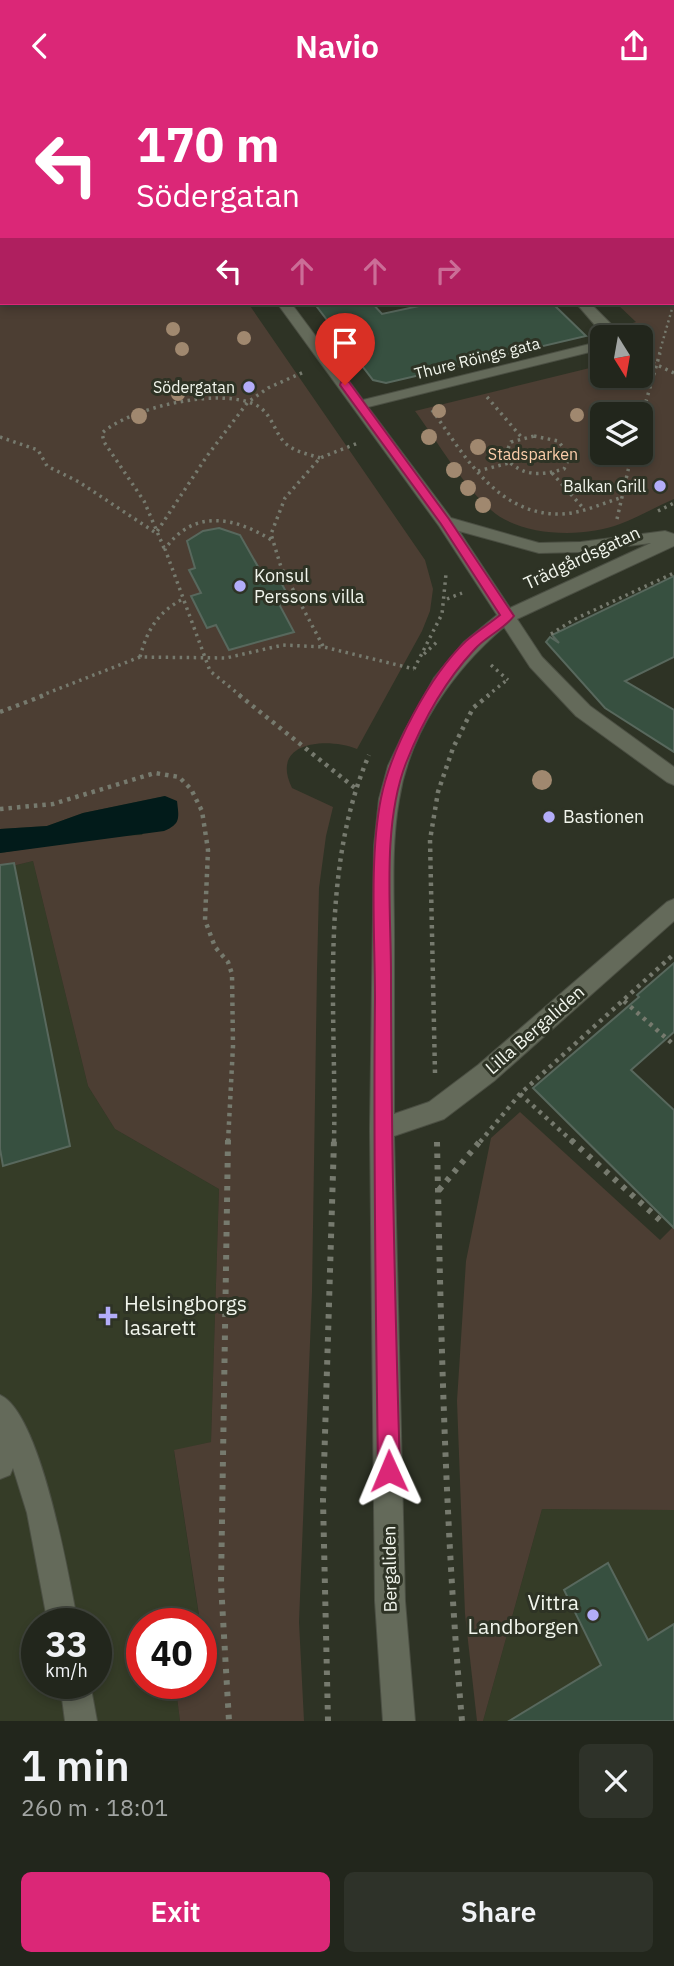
<!DOCTYPE html>
<html lang="en">
<head>
<meta charset="utf-8">
<style>
	:root { --surface:#22261c; --page:#2e3229; --text:#f1f3f6; --muted:#a2a5a3; --line:#3f433b; --accent:#db2777 }
	body { margin:0; font-family:"IBM Plex Sans",sans-serif; background:var(--page); color:var(--text); height:100vh; display:flex; flex-direction:column; font-size:26px; white-space:nowrap }
	* { box-sizing:border-box; margin:0 }
	p { font-size:23px; color:var(--muted) }
	.icon { flex:none; width:38px; height:38px; fill:none; stroke:currentColor; stroke-width:2; stroke-linecap:round; stroke-linejoin:round }
	.map { position:relative; height:1630px; overflow:hidden }
	.side { display:flex; flex-direction:column; background:var(--surface); flex:1 }
	.side>* { flex:none }
	.hud { position:absolute; left:0px; top:0px; width:676px; height:214px; box-shadow:0 4px 10px #0003,0 0 0 2px var(--line); background:#db2777; color:#fff; overflow:hidden }
	.needle { width:46px; rotate:169deg }
	.tools { position:absolute; left:590px; top:234px; display:grid; gap:14px }
	.tools a { display:grid; place-items:center; width:63px; height:63px; border-radius:10px; background:var(--surface); box-shadow:0 4px 10px #0003,0 0 0 2px var(--line); font-size:35px }
	.speed { position:absolute; left:21px; top:1517px; display:flex; gap:14px; font-size:35px; font-weight:700; text-align:center }
	.speed>* { display:grid; place-content:center; width:91px; height:91px; border-radius:50%; background:var(--surface); box-shadow:0 4px 10px #0003,0 0 0 2px var(--line); line-height:1 }
	.speed small { font-size:18px; font-weight:400 }
	.speed .limit { border:10px solid #d22; background:#fff; color:#111 }
	.pin { position:absolute; display:grid; place-items:center; width:60px; height:60px; color:#fff; margin:-72px -30px; border-radius:50% 50% 50% 0; rotate:-45deg; box-shadow:0 0 7px #0007 }
	.pin .icon { rotate:45deg }
	.me { position:absolute; width:77px; margin:-38px; rotate:359deg; stroke-linejoin:round; filter:drop-shadow(0 0 5px #0008) }
	.turn { display:flex; align-items:center; gap:24px; height:147px; padding:0 21px; font-size:32px }
	.turn .icon { width:91px; height:91px; stroke-width:2.5 }
	.turn b { display:block; font-size:49px; line-height:60px }
	.lanes { display:flex; align-items:center; height:66px; padding:0 21px; background:#0003; justify-content:center; gap:35px; direction:ltr }
	.lanes .off { opacity:.35 }
	.round { display:grid; place-items:center; flex:none; width:74px; height:74px; border-radius:10px; background:var(--page) }
	.headline { display:flex; align-items:center; justify-content:space-between; height:119px; padding:0 21px }
	h1 { font-size:42px; font-weight:600; line-height:52px }
	.primary-button { display:flex; gap:14px; margin-top:auto; padding:14px 21px }
	.primary-button a { flex:1; height:80px; border-radius:10px; background:var(--accent); color:#fff; font-size:28px; font-weight:600; line-height:80px; text-align:center }
	.primary-button a+a { background:var(--page); color:var(--text) }
	header { display:flex; justify-content:space-between; align-items:center; height:91px; padding:0 21px; background:var(--accent); color:#fff; font-size:32px; font-weight:600 }
	.map>svg:first-child { display:block }
</style>
</head>
<body>
<header><svg class="icon" aria-label="back" viewBox="0 0 24 24"><path d="M15 5l-7 7 7 7"/></svg>Navio<svg class="icon" aria-label="share" viewBox="0 0 24 24"><path d="M12 15V3M7 8l5-5 5 5M5 13v7h14v-7"/></svg></header>
<div class="map">
<svg width="674" height="1630" viewBox="0 0 674 1630">
	<rect width="100%" height="100%" fill="#2e3325"/>
	<!-- built -->
	<path fill="#353c27" fill-rule="evenodd" d="M 33,770 L 88,995 L 115,1038 L 219,1098 L 211,1351 L 174,1360 L 200,1533 L 142,1533 L 142,1592 L 191,1593 L 177,1606 L 180,1630 L 0,1630 L 0,778 ZM 37,1533 L 96,1533 L 96,1592 L 37,1592 Z
		M 542,1418 L 674,1419 L 674,1630 L 483,1630 Z"/>
	<!-- green -->
	<path fill="#4c3e33" fill-rule="evenodd" d="M 674,19 L 674,408 C 656,416 638,426 620,433 C 584,447 521,446 491,419 C 464,396 437,350 415,320 L 602,274 L 602,285 L 640,285 L 640,247 L 627,247 L 622,235 L 636,231 L 616,212 L 674,212 ZM 602,324 L 640,324 L 640,362 L 602,362 Z
		M 0,55 L 2,212 L 248,212 L 425,469 L 433,498 L 430,520 L 422,540 L 357,658 C 327,646 269,650 292,697 L 333,716 L 326,745 L 319,797 L 317,879 L 312,1201 L 299,1531 L 304,1630 L 180,1630 L 177,1606 L 191,1593 L 201,1592 L 201,1582 L 207,1577 L 174,1359 L 211,1351 L 219,1098 L 115,1038 L 88,995 L 33,770 L 0,778 L 0,762 L 109,745 L 142,744 L 165,705 L 83,722 L 47,735 L 0,738 Z
		M 520,1021 L 660,1149 L 674,1135 L 674,1419 L 542,1418 L 483,1630 L 477,1630 L 465,1523 L 457,1310 L 466,1170 L 491,1047 Z"/>
	<!-- water -->
	<path fill="#021b1a" d="M 165,705 L 177,710 C 179,727 181,733 164,740 L 0,762 L 0,738 L 47,735 L 83,722 Z"/>
	<!-- building -->
	<path fill="#375040" stroke="#58685d" stroke-width="2" d="M 314,212 L 372,212 L 382,223 L 433,212 L 552,212 L 586,245 L 386,292 L 373,289 Z
		M 219,437 L 240,444 L 265,488 L 277,484 L 291,510 L 279,513 L 294,541 L 229,559 L 216,534 L 207,537 L 191,505 L 201,502 L 189,479 L 195,477 L 187,450 L 203,440 Z
		M 674,485 L 674,566 L 625,590 L 674,619 L 674,661 L 605,617 L 546,551 L 550,546 L 559,552 L 552,544 Z
		M 14,772 L 70,1055 L 3,1075 L 0,1058 L 0,774 Z
		M 674,872 L 674,941 L 631,979 L 674,1019 L 674,1137 L 533,997 L 639,906 L 637,904 Z
		M 608,1472 L 648,1549 L 674,1533 L 674,1630 L 509,1630 L 601,1574 L 564,1499 Z"/>
	<g fill="none" stroke-linecap="round" stroke-linejoin="round">
		<!-- minor casing -->
		<g stroke="#4b4f43" stroke-width="2">
			<path id="minor" d="M 122,0 L 132,0 L 133,2 L 122,2 Z
				M 358,0 L 369,0 L 370,2 L 359,2 Z
				M 577,0 L 589,0 L 590,2 L 578,2 Z
				M 0,42 L 2,42 L 2,48 L 0,48 Z
				M 277,212 L 291,212 L 363,309 L 602,250 L 602,258 L 368,316 L 451,427 L 539,452 L 581,451 L 665,440 L 674,443 L 674,455 L 517,528 L 542,566 L 590,615 L 674,676 L 674,694 L 667,691 L 576,625 L 530,576 L 504,536 C 453,579 409,642 399,709 C 391,755 394,802 394,847 C 394,906 394,964 394,1023 L 429,1011 L 478,974 L 667,811 L 674,808 L 674,830 L 494,990 L 444,1028 L 394,1045 L 405,1510 L 415,1630 L 383,1630 L 375,1510 L 370,1038 L 374,755 L 379,708 L 388,675 L 404,641 L 434,587 L 464,551 L 497,524 L 439,435 ZM 459,440 L 539,462 L 581,461 L 651,452 L 510,517 Z
				M 576,212 L 590,212 L 614,236 L 620,247 L 606,247 Z
				M 0,1304 C 41,1322 69,1487 78,1533 L 48,1533 L 27,1422 L 13,1377 L 10,1384 L 0,1388 Z
				M 60,1592 L 90,1592 L 97,1630 L 65,1630 Z"/>
		</g>
		<!-- path-far3 -->
		<path stroke="#767a6e" stroke-width="2.5" stroke-dasharray="2 3.5" stroke-linecap="butt" d="M 98,0 L 100,2
			M 659,263 L 674,211"/>
		<!-- path-far2 -->
		<path stroke="#767a6e" stroke-width="3.5" stroke-dasharray="2.5 4.5" stroke-linecap="butt" d="M 640,266 L 674,282
			M 487,306 L 523,348
			M 432,319 C 465,365 497,425 562,423 C 582,422 601,413 620,407
			M 640,331 L 660,262
			M 534,345 L 558,350 L 570,365 L 564,378 C 539,385 523,386 504,366 L 511,351 Z
			M 0,346 L 38,359 L 47,375 L 79,391 L 156,442 L 207,365 L 248,311 L 268,297 L 306,280
			M 478,380 L 509,372
			M 552,382 L 584,418
			M 658,420 L 674,412
			M 617,428 L 632,362
			M 164,457 L 144,410 L 104,351 L 102,342 C 132,316 219,296 256,314 C 272,322 274,341 285,352 C 295,361 308,363 320,367
			M 447,508 L 462,502
			M 551,543 L 575,528 L 674,482
			M 323,555 L 281,476 L 271,443 L 285,407 L 320,367 L 358,352
			M 424,563 L 438,550
			M 140,566 C 147,539 158,521 183,508
			M 491,574 L 508,589
			M 414,578 L 442,523 L 446,483
			M 40,605 L 140,566 L 226,567 L 283,554 L 324,556 L 414,578
			M 241,605 L 210,580 L 165,458 C 194,417 235,426 273,450
			M 487,605 L 507,589"/>
		<!-- path-far1 -->
		<path stroke="#767a6e" stroke-width="4.5" stroke-dasharray="3.5 5" stroke-linecap="butt" d="M 239,604 L 355,697
			M 0,621 L 45,604
			M 0,718 L 53,713 L 155,682 L 179,686 L 191,698 L 202,720 L 208,759 L 205,829 L 215,856 L 228,871 L 232,883 L 233,955 L 228,1051
			M 624,910 L 674,954
			M 435,982 L 430,749 L 438,701 L 453,657 L 473,617 L 489,604
			M 520,1003 L 573,1051
			M 334,1051 C 337,924 318,782 369,664
			M 480,1051 L 520,1003 L 674,863"/>
		<!-- path -->
		<path stroke="#767a6e" stroke-width="6" stroke-dasharray="4.5 7" stroke-linecap="butt" d="M 228,1049 L 221,1493 L 229,1630
			M 571,1049 L 662,1131
			M 437,1051 C 441,1244 445,1437 462,1630
			M 439,1099 L 481,1049
			M 328,1630 L 323,1409 L 334,1049"/>
		<!-- minor -->
		<use href="#minor" fill="#646a5a" fill-rule="evenodd"/>
	</g>
	<!-- trees -->
	<g fill="#a0886f">
		<circle cx="173" cy="238" r="7"/>
		<circle cx="244" cy="247" r="7"/>
		<circle cx="182" cy="258" r="7"/>
		<circle cx="178" cy="303" r="7"/>
		<circle cx="439" cy="320" r="7"/>
		<circle cx="577" cy="324" r="7"/>
		<circle cx="139" cy="325" r="8"/>
		<circle cx="429" cy="346" r="8"/>
		<circle cx="478" cy="356" r="8"/>
		<circle cx="454" cy="379" r="8"/>
		<circle cx="468" cy="397" r="8"/>
		<circle cx="483" cy="414" r="8"/>
		<circle cx="542" cy="689" r="10"/>
	</g>
	<!-- route -->
	<path fill="#db2777" stroke="#8e194d" stroke-width="2" d="M 341,291 L 349,291 L 449,428 L 514,525 C 503,539 485,546 474,559 C 444,591 422,632 406,672 C 382,734 391,817 391,883 C 391,1048 395,1214 400,1380 L 397,1388 L 389,1391 L 382,1388 L 378,1380 C 376,1223 373,1066 375,908 C 375,847 369,767 381,707 C 391,658 429,585 466,550 C 476,541 489,533 500,524 L 441,433 L 340,294 Z"/>
	<!-- markers -->
	<g fill="#b3adf9" stroke="#2e3325" stroke-width="2.5">
		<circle cx="249" cy="296" r="7"/>
		<circle cx="660" cy="395" r="7"/>
		<circle cx="240" cy="495" r="7"/>
		<circle cx="549" cy="726" r="7"/>
		<path d="M104.5 1214.5h7v7h7v7h-7v7h-7v-7h-7v-7h7z"/>
		<circle cx="593" cy="1524" r="7"/>
	</g>
	<g text-anchor="middle" stroke-width="6" stroke-linejoin="round" paint-order="stroke">
		<!-- far-street labels -->
		<g font-size="16" fill="#f1f5ec" stroke="#2e3325">
			<text transform="translate(477 267) rotate(-14)" y="6">Thure Röings gata</text>
		</g>
		<!-- far-poi labels -->
		<g font-size="16" fill="#f1f5ec" stroke="#2e3325" text-anchor="end">
			<text x="235" y="302">Södergatan</text>
			<text x="646" y="401">Balkan Grill</text>
		</g>
		<!-- far-park labels -->
		<g font-size="16" fill="#fdceab" stroke="#2e3325">
			<text x="533" y="369">Stadsparken</text>
		</g>
		<!-- street labels -->
		<g font-size="18" fill="#f1f5ec" stroke="#2e3325">
			<text transform="translate(582 467) rotate(-25)" y="6">Trädgårdsgatan</text>
			<text transform="translate(535 939) rotate(-41)" y="6">Lilla Bergaliden</text>
			<text transform="translate(390 1478) rotate(-91)" y="6">Bergaliden</text>
		</g>
		<!-- poi labels -->
		<g font-size="18" fill="#f1f5ec" stroke="#2e3325" text-anchor="start">
			<text x="254" y="491">Konsul<tspan x="254" dy="21">Perssons villa</tspan></text>
			<text x="563" y="732">Bastionen</text>
		</g>
		<!-- near-poi labels -->
		<g font-size="21" fill="#f1f5ec" stroke="#2e3325" text-anchor="start">
			<text x="124" y="1220">Helsingborgs<tspan x="124" dy="24">lasarett</tspan></text>
			<text x="579" y="1519" text-anchor="end">Vittra<tspan x="579" dy="24">Landborgen</tspan></text>
		</g>
	</g>
</svg>
<div class="tools">
<a><svg class="needle" viewBox="-14 -14 28 28"><path d="M0-13l5 13h-10z" fill="#e53935"/><path d="M0 13l5-13h-10z" fill="#a2a5a3"/></svg></a>
<a><svg class="icon" aria-label="layers" viewBox="0 0 24 24"><path d="M12 4l9 5-9 5-9-5zM3 14l9 5 9-5"/></svg></a>
</div>
<div class="speed"><div>33<small>km/h</small></div><div class="limit">40</div></div>
<div class="pin" style="left:345px;top:294px;background:#d93025"><svg class="icon" aria-label="arrive" viewBox="0 0 24 24"><path d="M6 21V4h12l-3 4 3 4H6"/></svg></div>
<svg class="me" style="left:389px;top:1380px" viewBox="-20 -20 40 40"><path d="M0-17L14 15 0 8-14 15z" fill="#db2777" stroke="#fff" stroke-width="4"/></svg>
<div class="hud">
<div class="turn"><svg class="icon" aria-label="left" viewBox="0 0 24 24"><path d="M17 20v-9H6M10 6l-5 5 5 5"/></svg><div><b>170 m</b>Södergatan</div></div>
<div class="lanes"><svg class="icon" aria-label="left" viewBox="0 0 24 24"><path d="M17 20v-9H6M10 6l-5 5 5 5"/></svg><svg class="icon off" aria-label="ahead" viewBox="0 0 24 24"><path d="M12 20V5M6 11l6-6 6 6"/></svg><svg class="icon off" aria-label="ahead" viewBox="0 0 24 24"><path d="M12 20V5M6 11l6-6 6 6"/></svg><svg class="icon off" aria-label="right" viewBox="0 0 24 24"><path d="M7 20v-9h11M14 6l5 5-5 5"/></svg></div>
</div>
</div>
<section class="side">
<div class="headline"><div><h1>1 min</h1><p>260 m · 18:01</p></div><a class="round"><svg class="icon" aria-label="close" viewBox="0 0 24 24"><path d="M6 6l12 12M18 6L6 18"/></svg></a></div>
<div class="primary-button"><a>Exit</a><a>Share</a></div>
</section>
</body>
</html>
